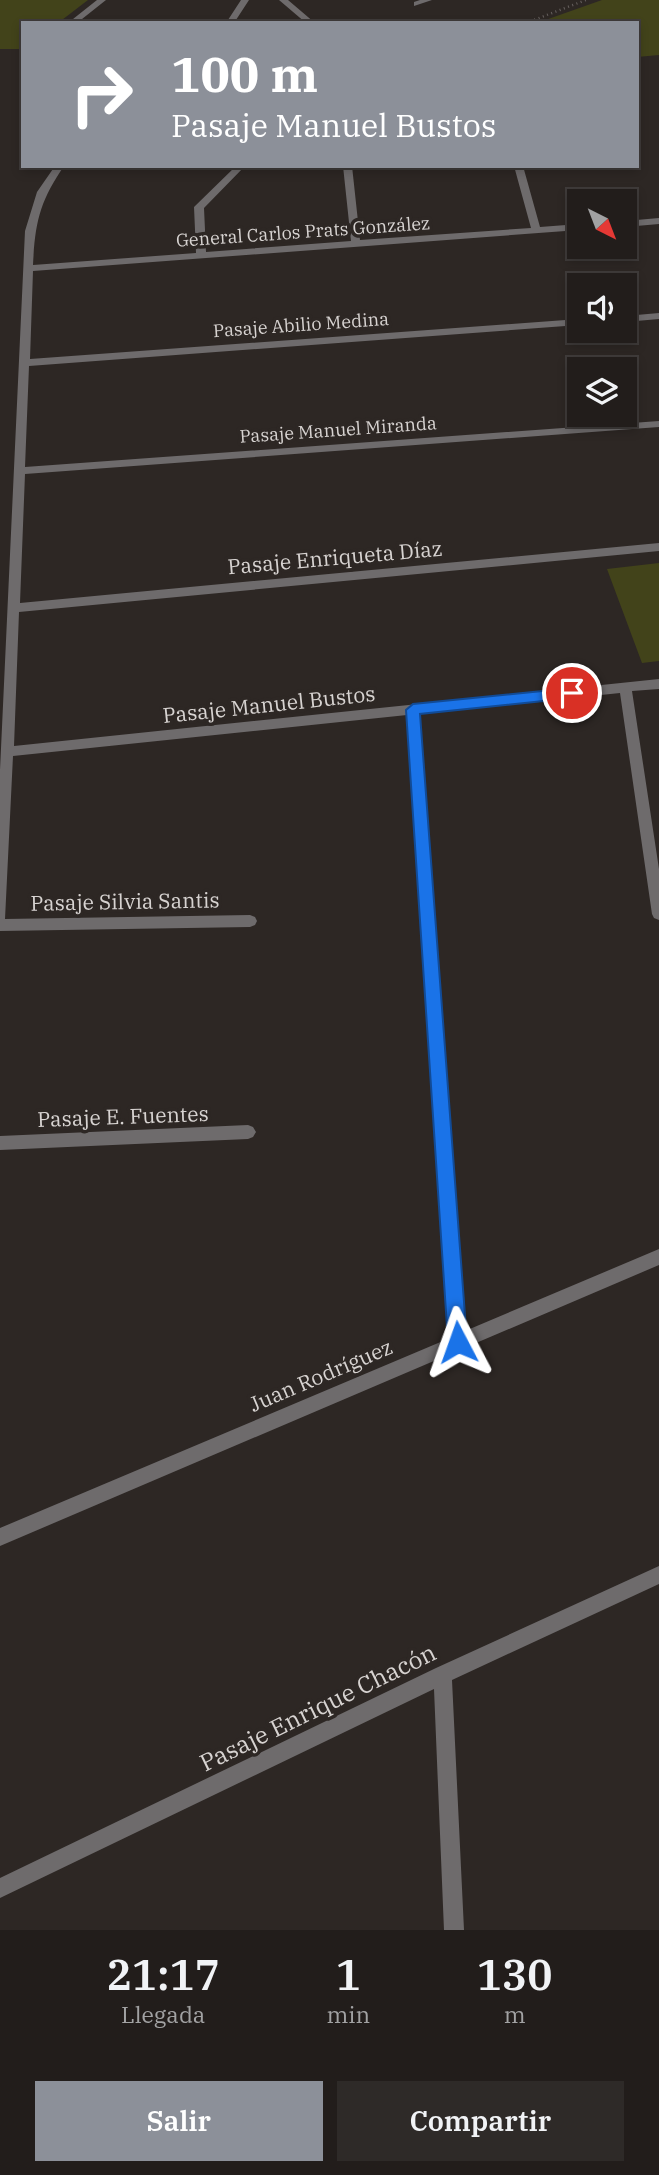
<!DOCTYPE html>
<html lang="es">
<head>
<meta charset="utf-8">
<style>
	:root { --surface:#221d1b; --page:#2e2a28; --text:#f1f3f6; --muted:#a2a2a3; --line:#3f3b3a; --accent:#8c9099 }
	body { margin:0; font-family:"IBM Plex Serif",serif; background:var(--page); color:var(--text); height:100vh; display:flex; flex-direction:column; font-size:26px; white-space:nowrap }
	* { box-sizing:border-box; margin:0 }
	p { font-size:23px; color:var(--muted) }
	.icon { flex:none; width:38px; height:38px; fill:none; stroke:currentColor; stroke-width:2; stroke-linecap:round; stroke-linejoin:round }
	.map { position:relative; height:1930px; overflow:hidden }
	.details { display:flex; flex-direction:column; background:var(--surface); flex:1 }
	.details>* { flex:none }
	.hud { position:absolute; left:21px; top:21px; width:618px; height:147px; border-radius:0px; box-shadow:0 4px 10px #0003,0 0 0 2px var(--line); background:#8c9099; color:#fff; overflow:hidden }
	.needle { width:46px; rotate:138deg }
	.buttons { position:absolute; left:567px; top:189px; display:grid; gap:14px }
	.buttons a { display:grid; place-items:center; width:70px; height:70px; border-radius:0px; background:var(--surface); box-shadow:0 4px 10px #0003,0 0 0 2px var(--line); font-size:35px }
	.pin { position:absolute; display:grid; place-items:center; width:60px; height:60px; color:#fff; margin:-30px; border:4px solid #fff; border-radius:50%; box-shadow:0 2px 7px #0007 }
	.me { position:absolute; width:77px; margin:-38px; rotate:356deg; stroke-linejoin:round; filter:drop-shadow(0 0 5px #0008) }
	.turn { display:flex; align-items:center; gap:24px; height:147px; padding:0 35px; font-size:32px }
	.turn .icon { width:91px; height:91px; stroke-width:2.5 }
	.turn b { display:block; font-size:49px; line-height:60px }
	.eta { display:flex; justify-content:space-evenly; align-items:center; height:119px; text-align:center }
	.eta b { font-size:42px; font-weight:600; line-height:49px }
	.cta { display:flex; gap:14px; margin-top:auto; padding:14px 35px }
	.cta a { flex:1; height:80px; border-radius:0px; background:var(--accent); color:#fff; font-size:28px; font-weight:600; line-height:80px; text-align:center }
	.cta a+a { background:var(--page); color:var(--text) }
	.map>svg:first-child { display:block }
</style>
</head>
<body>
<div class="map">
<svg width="659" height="1930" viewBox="0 0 659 1930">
	<rect width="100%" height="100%" fill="#2d2724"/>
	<!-- green -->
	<path fill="#42431a" d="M 0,0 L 88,0 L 58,23 L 23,23 L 23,49 L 0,49 Z
		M 602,0 L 659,0 L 659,55 L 637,57 L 637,23 L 537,23 Z
		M 659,563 L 659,661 L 642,663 L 607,569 Z"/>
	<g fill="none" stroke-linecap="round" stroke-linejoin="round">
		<!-- path -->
		<path stroke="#67615f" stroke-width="2.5" stroke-dasharray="1 3.5" stroke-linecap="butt" d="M 526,23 L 586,0"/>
		<!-- minor -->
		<path fill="#6e6b6c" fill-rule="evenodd" d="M 97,0 L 106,0 L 77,23 L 68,23 Z
			M 241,0 L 249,0 L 234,23 L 226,23 Z
			M 279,0 L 288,0 L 315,23 L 306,23 Z
			M 420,0 L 432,0 L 414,6 L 414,2 Z
			M 55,166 L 64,166 C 40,201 35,222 33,265 L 196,253 L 194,207 L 236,166 L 245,166 L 204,208 L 206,252 L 351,241 L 343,166 L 352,166 L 360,240 L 531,228 L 514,166 L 523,166 L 540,227 L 579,224 L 579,230 L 33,271 L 30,359 L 579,319 L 579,325 L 29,366 L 25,467 L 659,421 L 659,427 L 25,474 L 20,603 L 659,543 L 659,551 L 19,612 L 14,746 L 659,679 L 659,689 L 632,691 L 659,869 L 659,920 L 654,918 L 652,914 L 620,693 L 419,714 L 465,1331 L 659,1249 L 659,1265 L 0,1546 L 0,1528 L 450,1338 L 407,715 L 13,756 L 5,919 L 250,915 L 255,917 L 257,921 L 255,925 L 250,927 L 0,931 L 0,770 L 25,231 L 37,192 Z
			M 659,218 L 659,224 L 625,227 L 625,221 Z
			M 659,313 L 659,319 L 625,322 L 625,316 Z
			M 248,1125 L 253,1127 L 256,1132 L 253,1137 L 248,1139 L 0,1150 L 0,1136 Z
			M 659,1566 L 659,1584 L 452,1680 L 464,1930 L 444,1930 L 434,1689 L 0,1898 L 0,1878 L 436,1668 Z"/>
	</g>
	<!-- route -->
	<path fill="#1a73e8" stroke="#114b97" stroke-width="2" d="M 572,688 L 579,693 L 572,698 L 420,714 L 467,1342 L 464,1349 L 458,1352 L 451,1349 L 448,1342 L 406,710 L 413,704 Z"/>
	<g text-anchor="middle" stroke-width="7" stroke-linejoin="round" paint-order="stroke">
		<!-- far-street labels -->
		<g font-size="18" fill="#d7d3d1" stroke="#2d2724">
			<text transform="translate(303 232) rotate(-4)" y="6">General Carlos Prats González</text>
			<text transform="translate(301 325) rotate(-4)" y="6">Pasaje Abilio Medina</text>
			<text transform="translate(338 430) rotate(-4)" y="6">Pasaje Manuel Miranda</text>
		</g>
		<!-- street labels -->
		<g font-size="21" fill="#d7d3d1" stroke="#2d2724">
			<text transform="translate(335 558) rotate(-5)" y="7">Pasaje Enriqueta Díaz</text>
			<text transform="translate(269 705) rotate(-6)" y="7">Pasaje Manuel Bustos</text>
			<text transform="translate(125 902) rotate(-1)" y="7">Pasaje Silvia Santis</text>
			<text transform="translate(123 1117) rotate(-2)" y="7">Pasaje E. Fuentes</text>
			<text transform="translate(321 1376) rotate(-23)" y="7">Juan Rodríguez</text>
		</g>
		<!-- near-street labels -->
		<g font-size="24" fill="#d7d3d1" stroke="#2d2724">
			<text transform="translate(318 1708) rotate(-26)" y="8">Pasaje Enrique Chacón</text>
		</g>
	</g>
</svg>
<div class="buttons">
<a><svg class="needle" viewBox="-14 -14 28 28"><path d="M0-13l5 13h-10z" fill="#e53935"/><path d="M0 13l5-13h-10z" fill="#a2a2a3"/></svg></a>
<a><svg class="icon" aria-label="sound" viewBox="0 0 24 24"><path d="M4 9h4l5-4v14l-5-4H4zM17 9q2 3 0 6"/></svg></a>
<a><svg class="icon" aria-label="layers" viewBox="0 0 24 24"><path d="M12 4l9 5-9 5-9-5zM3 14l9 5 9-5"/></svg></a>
</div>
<div class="pin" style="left:572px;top:693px;background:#d93025"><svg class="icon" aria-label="arrive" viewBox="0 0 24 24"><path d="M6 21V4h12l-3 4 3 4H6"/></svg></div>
<svg class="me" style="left:458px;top:1342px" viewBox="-20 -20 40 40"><path d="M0-17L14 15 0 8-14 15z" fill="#1a73e8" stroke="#fff" stroke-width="4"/></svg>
<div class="hud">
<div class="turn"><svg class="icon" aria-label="right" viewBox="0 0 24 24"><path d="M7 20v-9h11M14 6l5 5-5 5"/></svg><div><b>100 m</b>Pasaje Manuel Bustos</div></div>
</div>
</div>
<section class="details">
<div class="eta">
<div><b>21:17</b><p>Llegada</p></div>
<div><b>1</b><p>min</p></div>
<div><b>130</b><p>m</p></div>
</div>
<div class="cta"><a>Salir</a><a>Compartir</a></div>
</section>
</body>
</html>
